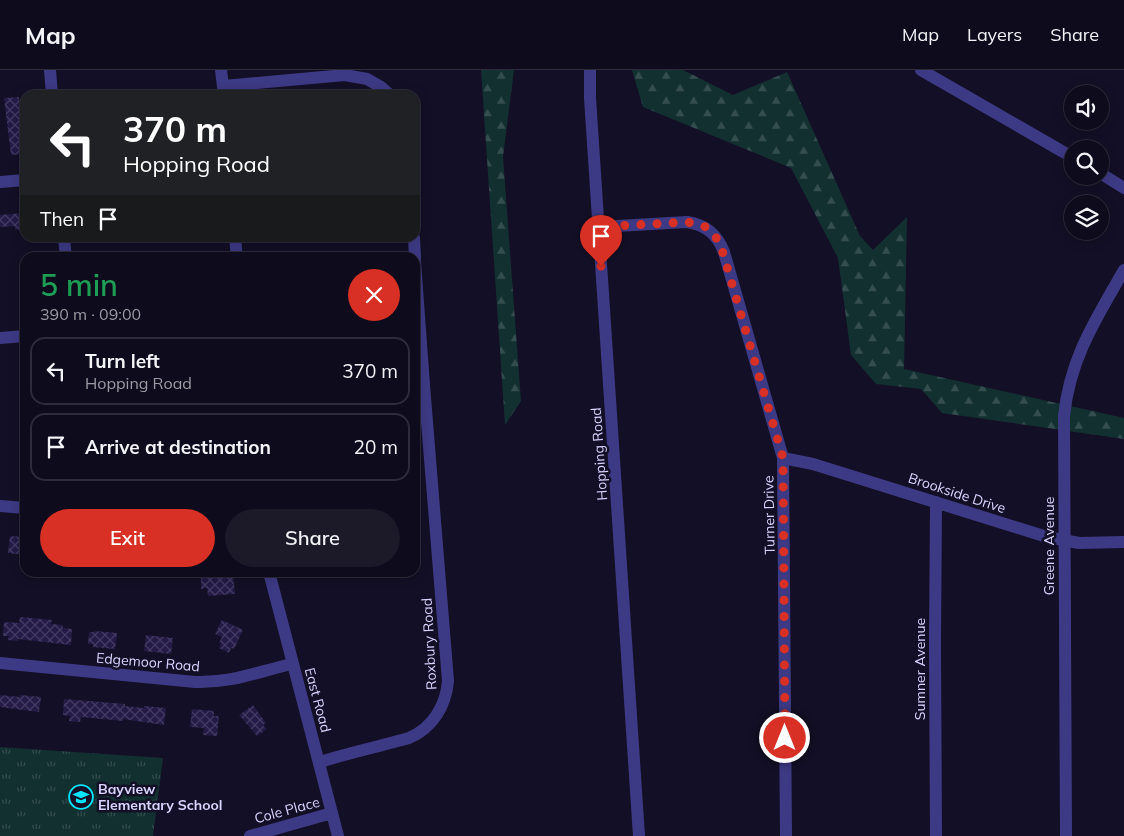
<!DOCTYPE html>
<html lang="en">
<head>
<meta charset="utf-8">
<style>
	:root { --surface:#0e0b1c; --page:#1c1929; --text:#f1f3f6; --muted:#9b9ba3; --line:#2e2b3b; --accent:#d93025 }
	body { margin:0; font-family:Mulish,sans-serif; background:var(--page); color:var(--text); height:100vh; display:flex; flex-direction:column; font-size:19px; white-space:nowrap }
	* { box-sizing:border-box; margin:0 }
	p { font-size:16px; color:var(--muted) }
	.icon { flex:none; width:28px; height:28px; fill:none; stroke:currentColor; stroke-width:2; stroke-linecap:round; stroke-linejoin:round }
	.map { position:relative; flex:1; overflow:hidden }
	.sheet { position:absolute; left:20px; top:182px; width:400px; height:325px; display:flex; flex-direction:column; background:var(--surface); border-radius:15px; box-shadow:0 2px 12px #0003,0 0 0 1px var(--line) }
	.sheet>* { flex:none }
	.guide { position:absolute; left:20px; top:20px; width:400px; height:152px; border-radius:15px; box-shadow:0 2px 12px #0003,0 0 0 1px var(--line); background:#202124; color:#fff; overflow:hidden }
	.buttons { position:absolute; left:1064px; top:15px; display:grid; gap:10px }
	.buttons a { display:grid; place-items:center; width:45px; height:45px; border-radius:50%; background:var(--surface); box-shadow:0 2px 12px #0003,0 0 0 1px var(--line); font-size:25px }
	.pin { position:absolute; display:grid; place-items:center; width:42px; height:42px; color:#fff; margin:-51px -21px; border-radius:50% 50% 50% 0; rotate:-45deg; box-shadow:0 0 5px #0007 }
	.pin .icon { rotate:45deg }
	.me { position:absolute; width:55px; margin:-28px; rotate:0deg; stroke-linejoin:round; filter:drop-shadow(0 0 4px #0008) }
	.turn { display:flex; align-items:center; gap:18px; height:105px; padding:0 20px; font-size:22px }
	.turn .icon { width:65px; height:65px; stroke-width:2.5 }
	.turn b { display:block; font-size:35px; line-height:42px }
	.then { display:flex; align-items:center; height:48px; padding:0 20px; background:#0003; gap:10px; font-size:19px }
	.round { display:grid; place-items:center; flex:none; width:52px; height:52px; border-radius:26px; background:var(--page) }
	.summary { display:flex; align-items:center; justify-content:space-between; height:85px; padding:0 20px }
	h1 { font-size:30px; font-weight:600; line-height:38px; color:#1e9e55 }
	.primary-button { display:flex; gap:10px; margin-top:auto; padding:10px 20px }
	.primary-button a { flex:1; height:58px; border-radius:30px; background:var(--accent); color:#fff; font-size:20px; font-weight:600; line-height:58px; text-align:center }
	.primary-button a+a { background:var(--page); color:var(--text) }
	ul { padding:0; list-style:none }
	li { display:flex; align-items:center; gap:15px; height:68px; margin:0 10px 8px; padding:0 10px; border:2px solid var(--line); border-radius:15px }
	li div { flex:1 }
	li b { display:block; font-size:19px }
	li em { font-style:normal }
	header { display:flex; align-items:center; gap:30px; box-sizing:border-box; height:70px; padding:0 25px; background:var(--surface); border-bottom:1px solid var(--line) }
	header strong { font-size:24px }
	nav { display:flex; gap:28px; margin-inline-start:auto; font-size:18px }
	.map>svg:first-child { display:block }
</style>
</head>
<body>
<header>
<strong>Map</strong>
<nav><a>Map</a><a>Layers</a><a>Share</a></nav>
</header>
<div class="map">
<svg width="1124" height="766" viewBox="0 0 1124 766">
	<defs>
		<pattern id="forest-firs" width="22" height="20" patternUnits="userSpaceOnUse" patternTransform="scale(1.25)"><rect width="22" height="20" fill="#12302f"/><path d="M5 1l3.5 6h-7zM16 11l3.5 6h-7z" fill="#344d4e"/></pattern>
		<pattern id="park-tufts" width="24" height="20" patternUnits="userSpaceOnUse" patternTransform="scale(1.25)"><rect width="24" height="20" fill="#12302f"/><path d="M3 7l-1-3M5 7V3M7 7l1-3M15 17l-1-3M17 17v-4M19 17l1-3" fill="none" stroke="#344d4e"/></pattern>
		<pattern id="building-cross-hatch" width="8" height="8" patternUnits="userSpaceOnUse" patternTransform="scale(1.25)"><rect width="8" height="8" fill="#241b47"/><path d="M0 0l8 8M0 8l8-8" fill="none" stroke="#433b63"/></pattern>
	</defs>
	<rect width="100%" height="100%" fill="#130f26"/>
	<!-- forest -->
	<path fill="url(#forest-firs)" d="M 481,0 L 514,0 L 503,87 L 521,331 L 505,355 Z
		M 632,0 L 683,0 L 733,25 L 787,2 L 860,166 L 873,180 L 907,147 L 904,299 L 1124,348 L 1124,369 L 942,343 L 921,319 L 876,314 L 851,285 L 838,188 L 791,98 L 643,37 Z"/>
	<!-- park -->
	<path fill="url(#park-tufts)" d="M 0,677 L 163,688 L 153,766 L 0,766 Z"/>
	<!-- building -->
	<path fill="url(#building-cross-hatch)" d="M 19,27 L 22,62 L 25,62 L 25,84 L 11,85 L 4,28 Z
		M 25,143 L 25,159 L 15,160 L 15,156 L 0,157 L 0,145 Z
		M 10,466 L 25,467 L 25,485 L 8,483 Z
		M 233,503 L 235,524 L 208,526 L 207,518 L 201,519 L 201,505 Z
		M 20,547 L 52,550 L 51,554 L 63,555 L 63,558 L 72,559 L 71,575 L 18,569 L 18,571 L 8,570 L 9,566 L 3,566 L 4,552 L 19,553 Z
		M 222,550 L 243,560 L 234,579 L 231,578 L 229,583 L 219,578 L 221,574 L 219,573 L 222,567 L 215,564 Z
		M 95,561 L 117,563 L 115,579 L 93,577 L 93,574 L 88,574 L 89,562 L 94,562 Z
		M 146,565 L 173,568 L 171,584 L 144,581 Z
		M 0,625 L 20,627 L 20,625 L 41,627 L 39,642 L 0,637 Z
		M 64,629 L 125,634 L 125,636 L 144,638 L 144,636 L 166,638 L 164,655 L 123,649 L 123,651 L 81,647 L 80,652 L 69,651 L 70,646 L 63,645 Z
		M 253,635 L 266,653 L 263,655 L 267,659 L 257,666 L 239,645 Z
		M 192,639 L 214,641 L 214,646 L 219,646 L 217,666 L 203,665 L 204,658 L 190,657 Z"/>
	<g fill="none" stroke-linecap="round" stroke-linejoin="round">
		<!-- minor -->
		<path stroke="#3d3a85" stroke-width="12" d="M 50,0 L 52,25
			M 221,0 L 224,25
			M 590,0 L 590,28 L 639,766
			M 921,0 L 1072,87
			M 223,16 L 345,5 L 367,9 L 381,17 L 390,25
			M 1100,103 L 1124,118
			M 0,112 L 25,110
			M 599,157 L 687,152 C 706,155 717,164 724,182 L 783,388 L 786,766
			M 64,168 L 66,188
			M 235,168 L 237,188
			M 414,168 L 415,188
			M 0,268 L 25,266
			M 783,388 L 813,394 L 1047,467 L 1079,473 L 1124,472
			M 936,432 L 935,575 L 936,766
			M 0,436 L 25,438
			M 269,502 L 338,766
			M 0,593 L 195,612 C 233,613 256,602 292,594
			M 320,692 C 339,686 359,681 379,676 C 389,673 399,671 409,668 C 433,658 446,635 448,611 L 424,315 L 415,191
			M 250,766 L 332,743
			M 1066,766 L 1064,346 C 1070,288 1096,249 1124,200"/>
	</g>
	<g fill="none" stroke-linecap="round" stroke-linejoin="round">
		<!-- route -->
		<path stroke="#d93025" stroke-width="9" stroke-dasharray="0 16.2" d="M 601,196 L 599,157 L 687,152 L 704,156 L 711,161 L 720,173 L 783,388 L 785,668"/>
	</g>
	<!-- icons -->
	<defs>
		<g id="school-ring" transform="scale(1.25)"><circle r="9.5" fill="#130f26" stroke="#00e5ff" stroke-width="1.5"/><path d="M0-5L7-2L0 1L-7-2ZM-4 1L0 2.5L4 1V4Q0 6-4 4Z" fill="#00e5ff"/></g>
	</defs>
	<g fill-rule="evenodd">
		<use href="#school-ring" x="81" y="727"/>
	</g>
	<g text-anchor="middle" stroke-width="5" stroke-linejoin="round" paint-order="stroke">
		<!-- street labels -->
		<g font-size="14" fill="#d9d4ff" stroke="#130f26">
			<text transform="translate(599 384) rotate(-94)" y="5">Hopping Road</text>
			<text transform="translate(957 423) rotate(18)" y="5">Brookside Drive</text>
			<text transform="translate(769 445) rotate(-91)" y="5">Turner Drive</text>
			<text transform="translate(1049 476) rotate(-90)" y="5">Greene Avenue</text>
			<text transform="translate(429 574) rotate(-93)" y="5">Roxbury Road</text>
			<text transform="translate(148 592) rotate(5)" y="5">Edgemoor Road</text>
			<text transform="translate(920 599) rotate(-90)" y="5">Sumner Avenue</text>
			<text transform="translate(318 630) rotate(75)" y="5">East Road</text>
			<text transform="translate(287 740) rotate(-15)" y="5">Cole Place</text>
		</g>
		<!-- poi labels -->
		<g font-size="14" font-weight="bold" fill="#d9d4ff" stroke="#130f26" text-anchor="start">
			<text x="98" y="724">Bayview<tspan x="98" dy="16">Elementary School</tspan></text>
		</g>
	</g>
</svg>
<div class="buttons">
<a><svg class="icon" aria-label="sound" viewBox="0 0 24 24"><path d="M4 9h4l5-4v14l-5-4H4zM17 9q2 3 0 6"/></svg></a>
<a><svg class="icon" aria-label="search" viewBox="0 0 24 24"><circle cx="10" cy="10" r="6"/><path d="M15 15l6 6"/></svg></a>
<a><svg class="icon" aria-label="layers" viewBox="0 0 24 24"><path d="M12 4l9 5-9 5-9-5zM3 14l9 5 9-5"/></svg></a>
</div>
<div class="pin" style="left:601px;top:196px;background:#d93025"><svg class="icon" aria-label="arrive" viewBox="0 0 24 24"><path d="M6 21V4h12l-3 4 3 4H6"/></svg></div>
<svg class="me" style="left:785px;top:668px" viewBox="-20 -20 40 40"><circle r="17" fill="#d93025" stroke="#fff" stroke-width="3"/><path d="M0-11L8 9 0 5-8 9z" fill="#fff"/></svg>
<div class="guide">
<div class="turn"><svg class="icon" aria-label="left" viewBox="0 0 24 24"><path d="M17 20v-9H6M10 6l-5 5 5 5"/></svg><div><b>370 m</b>Hopping Road</div></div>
<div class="then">Then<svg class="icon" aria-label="arrive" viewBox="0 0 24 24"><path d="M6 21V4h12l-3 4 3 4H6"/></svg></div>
</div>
<section class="sheet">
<div class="summary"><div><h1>5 min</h1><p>390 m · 09:00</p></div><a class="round" style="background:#d93025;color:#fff"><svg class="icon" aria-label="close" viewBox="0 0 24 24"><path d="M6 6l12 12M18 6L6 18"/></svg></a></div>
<ul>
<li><svg class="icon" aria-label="left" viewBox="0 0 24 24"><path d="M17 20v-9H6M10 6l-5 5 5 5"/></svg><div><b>Turn left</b><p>Hopping Road</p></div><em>370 m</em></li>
<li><svg class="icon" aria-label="arrive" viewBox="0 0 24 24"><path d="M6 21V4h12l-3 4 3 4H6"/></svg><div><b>Arrive at destination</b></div><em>20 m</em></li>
</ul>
<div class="primary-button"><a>Exit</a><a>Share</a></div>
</section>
</div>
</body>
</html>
